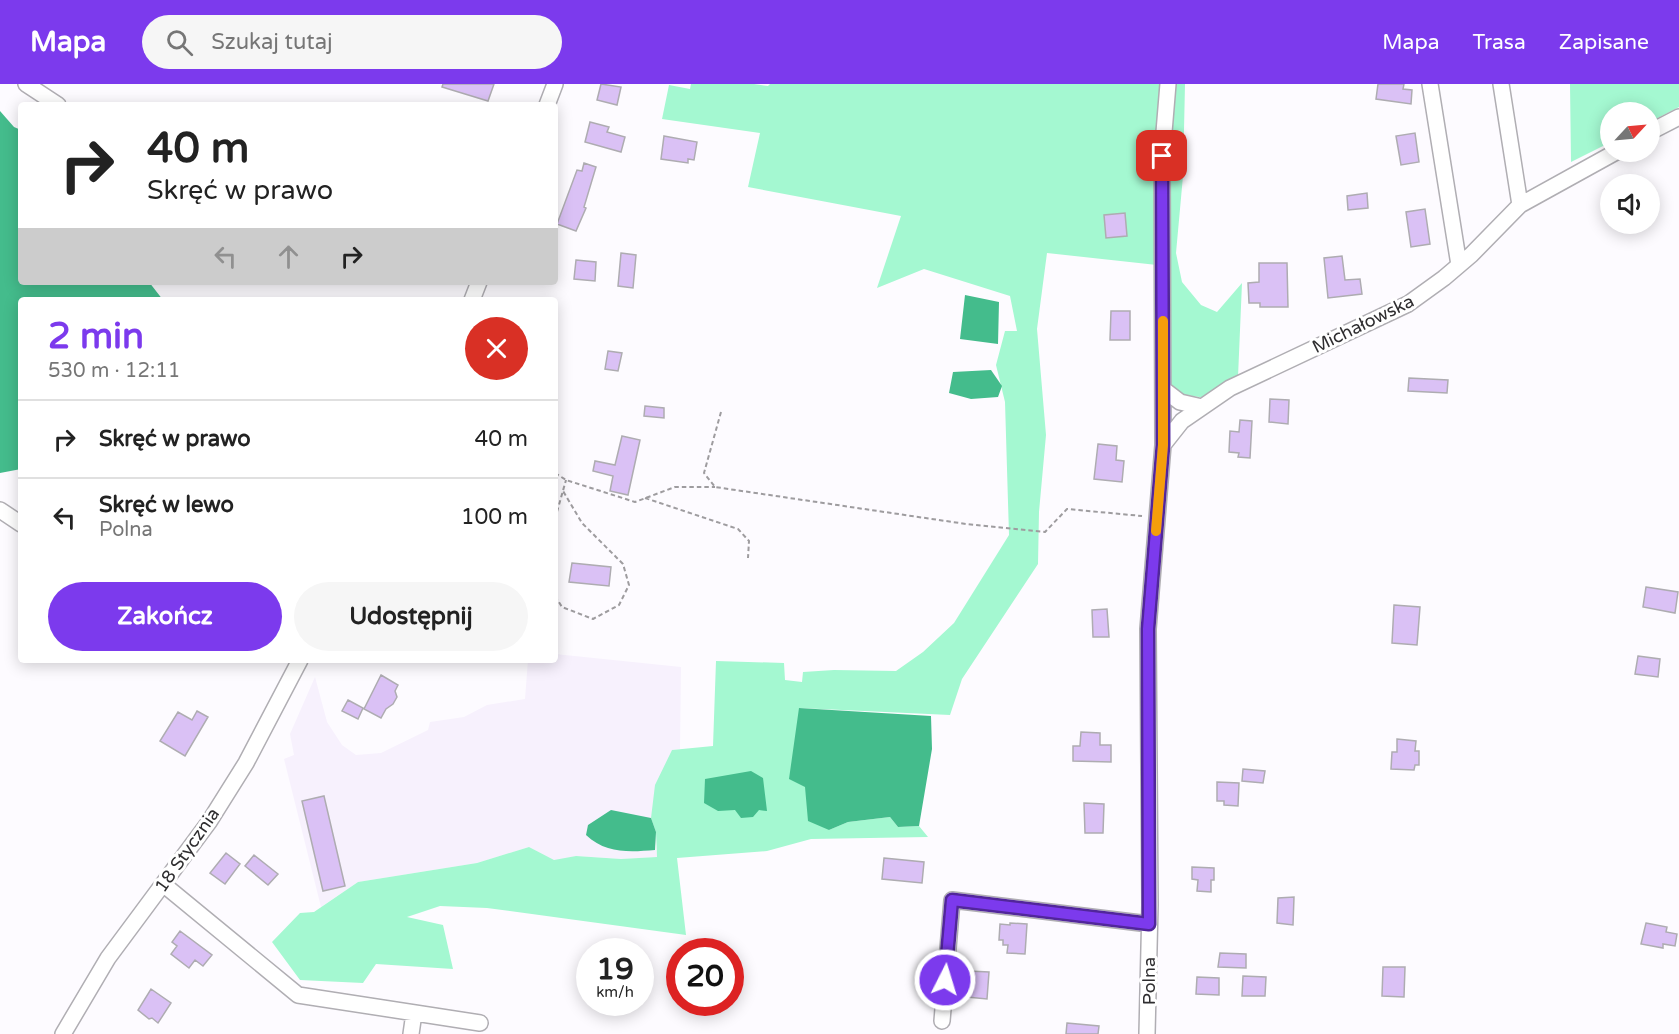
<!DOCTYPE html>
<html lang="pl">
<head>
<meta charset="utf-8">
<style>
	:root { --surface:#fff; --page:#f6f6f6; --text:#222; --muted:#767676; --line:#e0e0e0; --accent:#7c3aed }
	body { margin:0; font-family:"Varela Round",sans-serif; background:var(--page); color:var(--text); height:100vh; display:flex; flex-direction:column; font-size:22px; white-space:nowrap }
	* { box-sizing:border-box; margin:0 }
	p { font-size:20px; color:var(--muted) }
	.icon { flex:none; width:33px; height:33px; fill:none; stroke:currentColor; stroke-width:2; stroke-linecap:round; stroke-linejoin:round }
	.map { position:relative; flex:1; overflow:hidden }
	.side { position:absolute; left:18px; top:213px; width:540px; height:366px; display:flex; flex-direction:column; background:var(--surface); border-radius:6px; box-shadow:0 3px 15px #0003 }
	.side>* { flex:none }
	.guide { position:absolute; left:18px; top:18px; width:540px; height:183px; border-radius:6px; box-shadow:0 3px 15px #0003; background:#fff; color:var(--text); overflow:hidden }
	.needle { width:39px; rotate:64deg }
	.fabs { position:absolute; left:1600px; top:18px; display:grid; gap:12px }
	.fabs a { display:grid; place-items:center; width:60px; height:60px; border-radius:50%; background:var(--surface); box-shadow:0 3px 15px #0003; font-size:30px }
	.speed { position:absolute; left:576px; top:854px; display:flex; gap:12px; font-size:30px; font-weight:700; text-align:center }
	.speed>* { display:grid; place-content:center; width:78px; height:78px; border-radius:50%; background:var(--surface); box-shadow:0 3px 15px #0003; line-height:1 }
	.speed small { font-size:15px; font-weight:400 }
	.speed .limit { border:9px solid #d22; background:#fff; color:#111 }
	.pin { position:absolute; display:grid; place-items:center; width:51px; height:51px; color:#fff; margin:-26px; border-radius:12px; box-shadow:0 3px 9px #0006 }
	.me { position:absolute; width:66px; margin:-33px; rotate:5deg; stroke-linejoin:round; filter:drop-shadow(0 0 4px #0008) }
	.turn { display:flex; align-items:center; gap:21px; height:126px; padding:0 30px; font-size:27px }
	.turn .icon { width:78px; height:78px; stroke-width:2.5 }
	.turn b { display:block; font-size:42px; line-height:51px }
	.lanes { display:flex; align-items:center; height:57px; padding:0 30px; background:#0003; justify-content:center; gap:30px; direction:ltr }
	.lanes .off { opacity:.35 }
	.round { display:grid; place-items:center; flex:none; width:63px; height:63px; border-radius:32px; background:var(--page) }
	.headline { display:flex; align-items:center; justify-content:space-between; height:102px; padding:0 30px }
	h1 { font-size:36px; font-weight:700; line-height:45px; color:var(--accent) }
	.cta { display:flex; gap:12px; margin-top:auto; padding:12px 30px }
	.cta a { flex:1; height:69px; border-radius:36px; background:var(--accent); color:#fff; font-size:24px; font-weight:700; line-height:69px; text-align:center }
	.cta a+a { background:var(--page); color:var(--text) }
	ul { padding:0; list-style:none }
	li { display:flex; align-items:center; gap:18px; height:78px; padding:0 30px; border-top:2px solid var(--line) }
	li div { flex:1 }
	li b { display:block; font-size:22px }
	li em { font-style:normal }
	header { display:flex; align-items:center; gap:36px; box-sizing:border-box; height:84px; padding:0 30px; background:var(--accent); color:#fff }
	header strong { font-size:28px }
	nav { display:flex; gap:33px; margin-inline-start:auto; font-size:21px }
	.search { width:420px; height:54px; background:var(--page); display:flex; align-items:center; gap:15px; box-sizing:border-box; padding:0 21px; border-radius:33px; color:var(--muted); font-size:22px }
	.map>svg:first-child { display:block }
</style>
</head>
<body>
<header>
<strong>Mapa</strong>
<div class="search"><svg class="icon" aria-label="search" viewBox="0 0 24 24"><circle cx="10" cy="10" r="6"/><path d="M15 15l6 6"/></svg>Szukaj tutaj</div>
<nav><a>Mapa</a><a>Trasa</a><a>Zapisane</a></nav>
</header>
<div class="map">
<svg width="1679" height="950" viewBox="0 0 1679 950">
	<rect width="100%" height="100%" fill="#fdfbff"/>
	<!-- built -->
	<path fill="#f7f1fd" d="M 555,570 L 681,583 L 680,665 L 672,666 L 655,762 L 658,773 L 621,775 L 576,772 L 554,777 L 529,763 L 477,779 L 358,798 L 321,823 L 284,675 L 294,671 L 290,650 L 315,593 L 327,638 L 342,661 L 356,671 L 381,669 L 428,646 L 430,638 L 464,633 L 487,621 L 525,615 L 528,576 L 555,576 Z"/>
	<!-- green -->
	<path fill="#a4f8d1" d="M 691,0 L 754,0 L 768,2 L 770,0 L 1162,0 L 1157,181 L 1047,169 L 1037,245 L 1046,351 L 1039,428 L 1038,480 L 962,595 L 950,631 L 799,624 L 805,703 L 829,746 L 848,738 L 890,733 L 898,743 L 919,742 L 928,753 L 811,755 L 767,767 L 677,774 L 686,851 L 487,824 L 440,822 L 407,833 L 443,841 L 453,885 L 376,880 L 363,899 L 300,896 L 272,858 L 300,829 L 314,828 L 358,798 L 477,779 L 529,763 L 554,776 L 576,772 L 621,775 L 657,773 L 656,748 L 651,734 L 655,701 L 672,666 L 713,662 L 716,577 L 784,579 L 785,596 L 802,598 L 803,588 L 834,586 L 896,587 L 923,568 L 954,539 L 1009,451 L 1005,318 L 996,281 L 1005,247 L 1017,247 L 1010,212 L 924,185 L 877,204 L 901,132 L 748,103 L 760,49 L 662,35 L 669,1 L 690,5 Z
		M 1176,0 L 1185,0 L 1183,92 L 1176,169 L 1182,198 L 1201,221 L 1217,228 L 1242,199 L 1238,293 L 1206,314 L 1179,310 L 1168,299 L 1168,73 Z
		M 1570,0 L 1679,0 L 1679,23 L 1650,38 L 1650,28 L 1611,28 L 1611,58 L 1571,78 Z"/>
	<!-- water -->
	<path fill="#44bc8c" d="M 0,27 L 14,43 L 21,46 L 21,198 L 149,198 L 163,216 L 21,216 L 21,385 L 0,389 Z
		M 965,211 L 999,218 L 998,260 L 960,255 Z
		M 991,286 L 1002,302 L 998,313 L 971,315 L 949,309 L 953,288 Z
		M 799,624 L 931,632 L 932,665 L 919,742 L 898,743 L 890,733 L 848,738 L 829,746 L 808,737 L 805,703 L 789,695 Z
		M 751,687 L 763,694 L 767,727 L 759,726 L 753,733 L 741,734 L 735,726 L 718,727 L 704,719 L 705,695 Z
		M 611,726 L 651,734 L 656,748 L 655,766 C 630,768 606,770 586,751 L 588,741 Z"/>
	<!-- building -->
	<path fill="#dac1f5" stroke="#aeacb1" stroke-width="1.5" d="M 443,0 L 494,0 L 488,17 L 442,3 Z
		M 601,0 L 621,3 L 617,21 L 597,16 Z
		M 1378,0 L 1404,0 L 1403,5 L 1412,6 L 1411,20 L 1376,15 Z
		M 590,38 L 609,43 L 607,48 L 625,53 L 621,68 L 585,58 Z
		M 1415,49 L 1419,78 L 1401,81 L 1396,52 Z
		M 664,52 L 697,58 L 694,76 L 688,75 L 688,79 L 661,75 Z
		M 584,79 L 596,83 L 584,123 L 586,124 L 576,147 L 557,140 L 577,86 L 582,87 Z
		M 1367,109 L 1368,124 L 1348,126 L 1347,112 Z
		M 1425,125 L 1430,160 L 1411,163 L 1406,128 Z
		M 1125,129 L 1127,152 L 1106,154 L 1104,131 Z
		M 621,169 L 636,171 L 633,204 L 618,202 Z
		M 1342,172 L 1345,196 L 1360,195 L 1362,210 L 1328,214 L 1324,174 Z
		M 576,176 L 596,178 L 595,197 L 574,195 Z
		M 1259,179 L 1287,179 L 1288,223 L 1260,223 L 1260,219 L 1249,219 L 1248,199 L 1259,198 Z
		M 1111,227 L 1130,227 L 1130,256 L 1110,256 Z
		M 608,267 L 622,269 L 618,287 L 605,285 Z
		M 1409,294 L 1448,296 L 1447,309 L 1408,307 Z
		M 1270,315 L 1289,316 L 1288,340 L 1269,338 Z
		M 645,322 L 664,324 L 664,334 L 644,332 Z
		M 1240,336 L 1252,337 L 1250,374 L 1238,373 L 1239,369 L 1229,368 L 1230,347 L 1239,348 Z
		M 622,352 L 640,356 L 628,411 L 610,407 L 613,392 L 593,387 L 595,377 L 615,381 Z
		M 1098,360 L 1117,362 L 1116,376 L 1124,377 L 1122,398 L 1094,395 Z
		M 572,479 L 611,483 L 609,502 L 569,498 Z
		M 1646,503 L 1678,508 L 1675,529 L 1643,523 Z
		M 1394,521 L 1420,523 L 1417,561 L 1392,559 Z
		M 1107,525 L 1109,553 L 1093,553 L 1092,526 Z
		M 1638,572 L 1660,575 L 1658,593 L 1635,590 Z
		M 381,591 L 398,601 L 395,607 L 397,613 L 393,620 L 386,625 L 381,634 L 364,625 Z
		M 348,616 L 363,624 L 358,635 L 342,627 Z
		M 197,627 L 208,633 L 185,672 L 160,657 L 178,628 L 192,636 Z
		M 1081,648 L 1100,649 L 1100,661 L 1111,661 L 1111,678 L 1073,677 L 1073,662 L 1080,662 Z
		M 1397,655 L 1416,657 L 1415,667 L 1419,667 L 1419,681 L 1415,681 L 1414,686 L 1391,685 L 1392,668 L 1397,668 Z
		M 1243,685 L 1265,687 L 1263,699 L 1242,697 Z
		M 1217,698 L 1239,699 L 1238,722 L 1224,721 L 1224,717 L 1217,717 Z
		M 324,712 L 345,802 L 323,807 L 302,717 Z
		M 1084,719 L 1104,720 L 1103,749 L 1085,749 Z
		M 226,769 L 240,780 L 225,800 L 210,789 Z
		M 254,771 L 278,790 L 268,801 L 245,782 Z
		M 884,774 L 924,778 L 922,799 L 882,795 Z
		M 1192,783 L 1214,784 L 1214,796 L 1211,796 L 1211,808 L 1197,807 L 1198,796 L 1192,795 Z
		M 1294,813 L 1293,841 L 1277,839 L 1278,814 Z
		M 1010,839 L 1027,840 L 1025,870 L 1007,869 L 1008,861 L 1003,861 L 1003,856 L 999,856 L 1000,840 L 1010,841 Z
		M 1646,839 L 1667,843 L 1666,848 L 1677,850 L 1675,862 L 1663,860 L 1663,864 L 1641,860 Z
		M 180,847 L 212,871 L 203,882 L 195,876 L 189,884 L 171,870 L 177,862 L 172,858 Z
		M 1220,869 L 1246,870 L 1246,884 L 1218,883 Z
		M 1383,883 L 1405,883 L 1404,913 L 1382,912 Z
		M 968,887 L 989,888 L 987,915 L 967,913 Z
		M 1243,892 L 1266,893 L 1265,912 L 1242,912 Z
		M 1197,893 L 1219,894 L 1219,911 L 1196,910 Z
		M 151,905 L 171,919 L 158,939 L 152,934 L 149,935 L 138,926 Z
		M 1067,939 L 1099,942 L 1098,950 L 1066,950 Z"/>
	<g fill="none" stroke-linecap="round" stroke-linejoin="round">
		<!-- minor casing -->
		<g stroke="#b0aeb3" stroke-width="18">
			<path id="minor" d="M 26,0 L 58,21
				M 1430,0 L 1459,181
				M 1501,0 L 1520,121
				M 547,21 L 555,0
				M 1650,48 L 1679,33
				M 472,216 L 479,198
				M 1163,305 L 1180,318 L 1202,323
				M 1163,361 L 1182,337 L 1230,304 L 1408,220 L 1444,194 L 1471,171 L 1520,121 L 1616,68
				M 0,426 L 21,440
				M 163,800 L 298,911 L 480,939
				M 942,937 L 952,816 L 1149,840
				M 63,950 L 108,874 L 209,738 L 246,679 L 300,576
				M 411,950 L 414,929
				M 1147,950 L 1150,821 L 1148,545 L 1163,361 L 1162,72 L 1168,0"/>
		</g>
		<!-- path -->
		<path stroke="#9e9c9f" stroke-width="2" stroke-dasharray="4.5 3" stroke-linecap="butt" d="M 721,328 L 704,389 L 715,403 L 966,440 L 1045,448 L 1067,425 L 1142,432
			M 555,389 L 566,396 L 635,418 L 675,403 L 715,403
			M 645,414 L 738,445 L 749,457 L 748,474
			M 555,435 L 566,396
			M 555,512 L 562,523 L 593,535 L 619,521 L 629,501 L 623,480 L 582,439 L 563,407"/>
		<!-- minor -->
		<use href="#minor" stroke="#fff" stroke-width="15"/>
	</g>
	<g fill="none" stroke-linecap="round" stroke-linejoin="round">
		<!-- route casing -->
		<g stroke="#51269a" stroke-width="15">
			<path id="route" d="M 945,896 L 952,816 L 1149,840 L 1148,545 L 1163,361 L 1162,72"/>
		</g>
		<!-- route -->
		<use href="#route" stroke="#7c3aed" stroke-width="10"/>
		<!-- slow -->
		<path stroke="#f59e0b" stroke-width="10" d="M 1156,447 L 1163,361 L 1163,237"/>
	</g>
	<g text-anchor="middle" stroke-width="6" stroke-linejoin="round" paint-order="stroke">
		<!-- street labels -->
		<g font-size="18" fill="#2f2e30" stroke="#fff">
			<text transform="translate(1363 240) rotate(-26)" y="6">Michałowska</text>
			<text transform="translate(187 766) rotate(-55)" y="6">18 Stycznia</text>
			<text transform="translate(1149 897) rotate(-90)" y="6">Polna</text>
		</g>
	</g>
</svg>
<div class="fabs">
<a><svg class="needle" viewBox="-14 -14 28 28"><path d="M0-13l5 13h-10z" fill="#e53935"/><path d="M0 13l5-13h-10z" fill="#767676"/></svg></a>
<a><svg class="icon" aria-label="sound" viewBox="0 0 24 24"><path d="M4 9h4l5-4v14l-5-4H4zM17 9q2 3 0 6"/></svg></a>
</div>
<div class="speed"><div>19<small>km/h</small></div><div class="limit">20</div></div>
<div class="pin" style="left:1162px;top:72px;background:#d93025"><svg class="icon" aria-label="arrive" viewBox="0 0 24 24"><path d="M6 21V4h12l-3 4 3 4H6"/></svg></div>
<svg class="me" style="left:945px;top:896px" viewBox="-20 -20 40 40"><circle r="17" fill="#7c3aed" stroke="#fff" stroke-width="3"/><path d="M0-11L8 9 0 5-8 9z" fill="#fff"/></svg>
<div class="guide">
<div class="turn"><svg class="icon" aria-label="right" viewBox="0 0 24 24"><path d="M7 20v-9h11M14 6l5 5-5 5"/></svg><div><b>40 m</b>Skręć w prawo</div></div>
<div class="lanes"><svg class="icon off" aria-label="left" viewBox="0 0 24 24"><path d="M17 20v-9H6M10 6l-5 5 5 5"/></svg><svg class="icon off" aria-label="ahead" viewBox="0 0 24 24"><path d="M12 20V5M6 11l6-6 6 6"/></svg><svg class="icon" aria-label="right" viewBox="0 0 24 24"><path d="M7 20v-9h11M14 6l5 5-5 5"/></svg></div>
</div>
<section class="side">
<div class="headline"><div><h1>2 min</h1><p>530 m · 12:11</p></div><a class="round" style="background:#d93025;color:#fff"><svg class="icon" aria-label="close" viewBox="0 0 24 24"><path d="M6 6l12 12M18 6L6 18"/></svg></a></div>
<ul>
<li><svg class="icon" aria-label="right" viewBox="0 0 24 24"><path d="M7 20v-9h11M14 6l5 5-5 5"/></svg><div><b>Skręć w prawo</b></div><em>40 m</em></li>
<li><svg class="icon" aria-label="left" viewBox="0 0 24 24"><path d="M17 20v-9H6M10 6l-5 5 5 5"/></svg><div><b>Skręć w lewo</b><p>Polna</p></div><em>100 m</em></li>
</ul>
<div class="cta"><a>Zakończ</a><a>Udostępnij</a></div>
</section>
</div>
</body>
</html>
